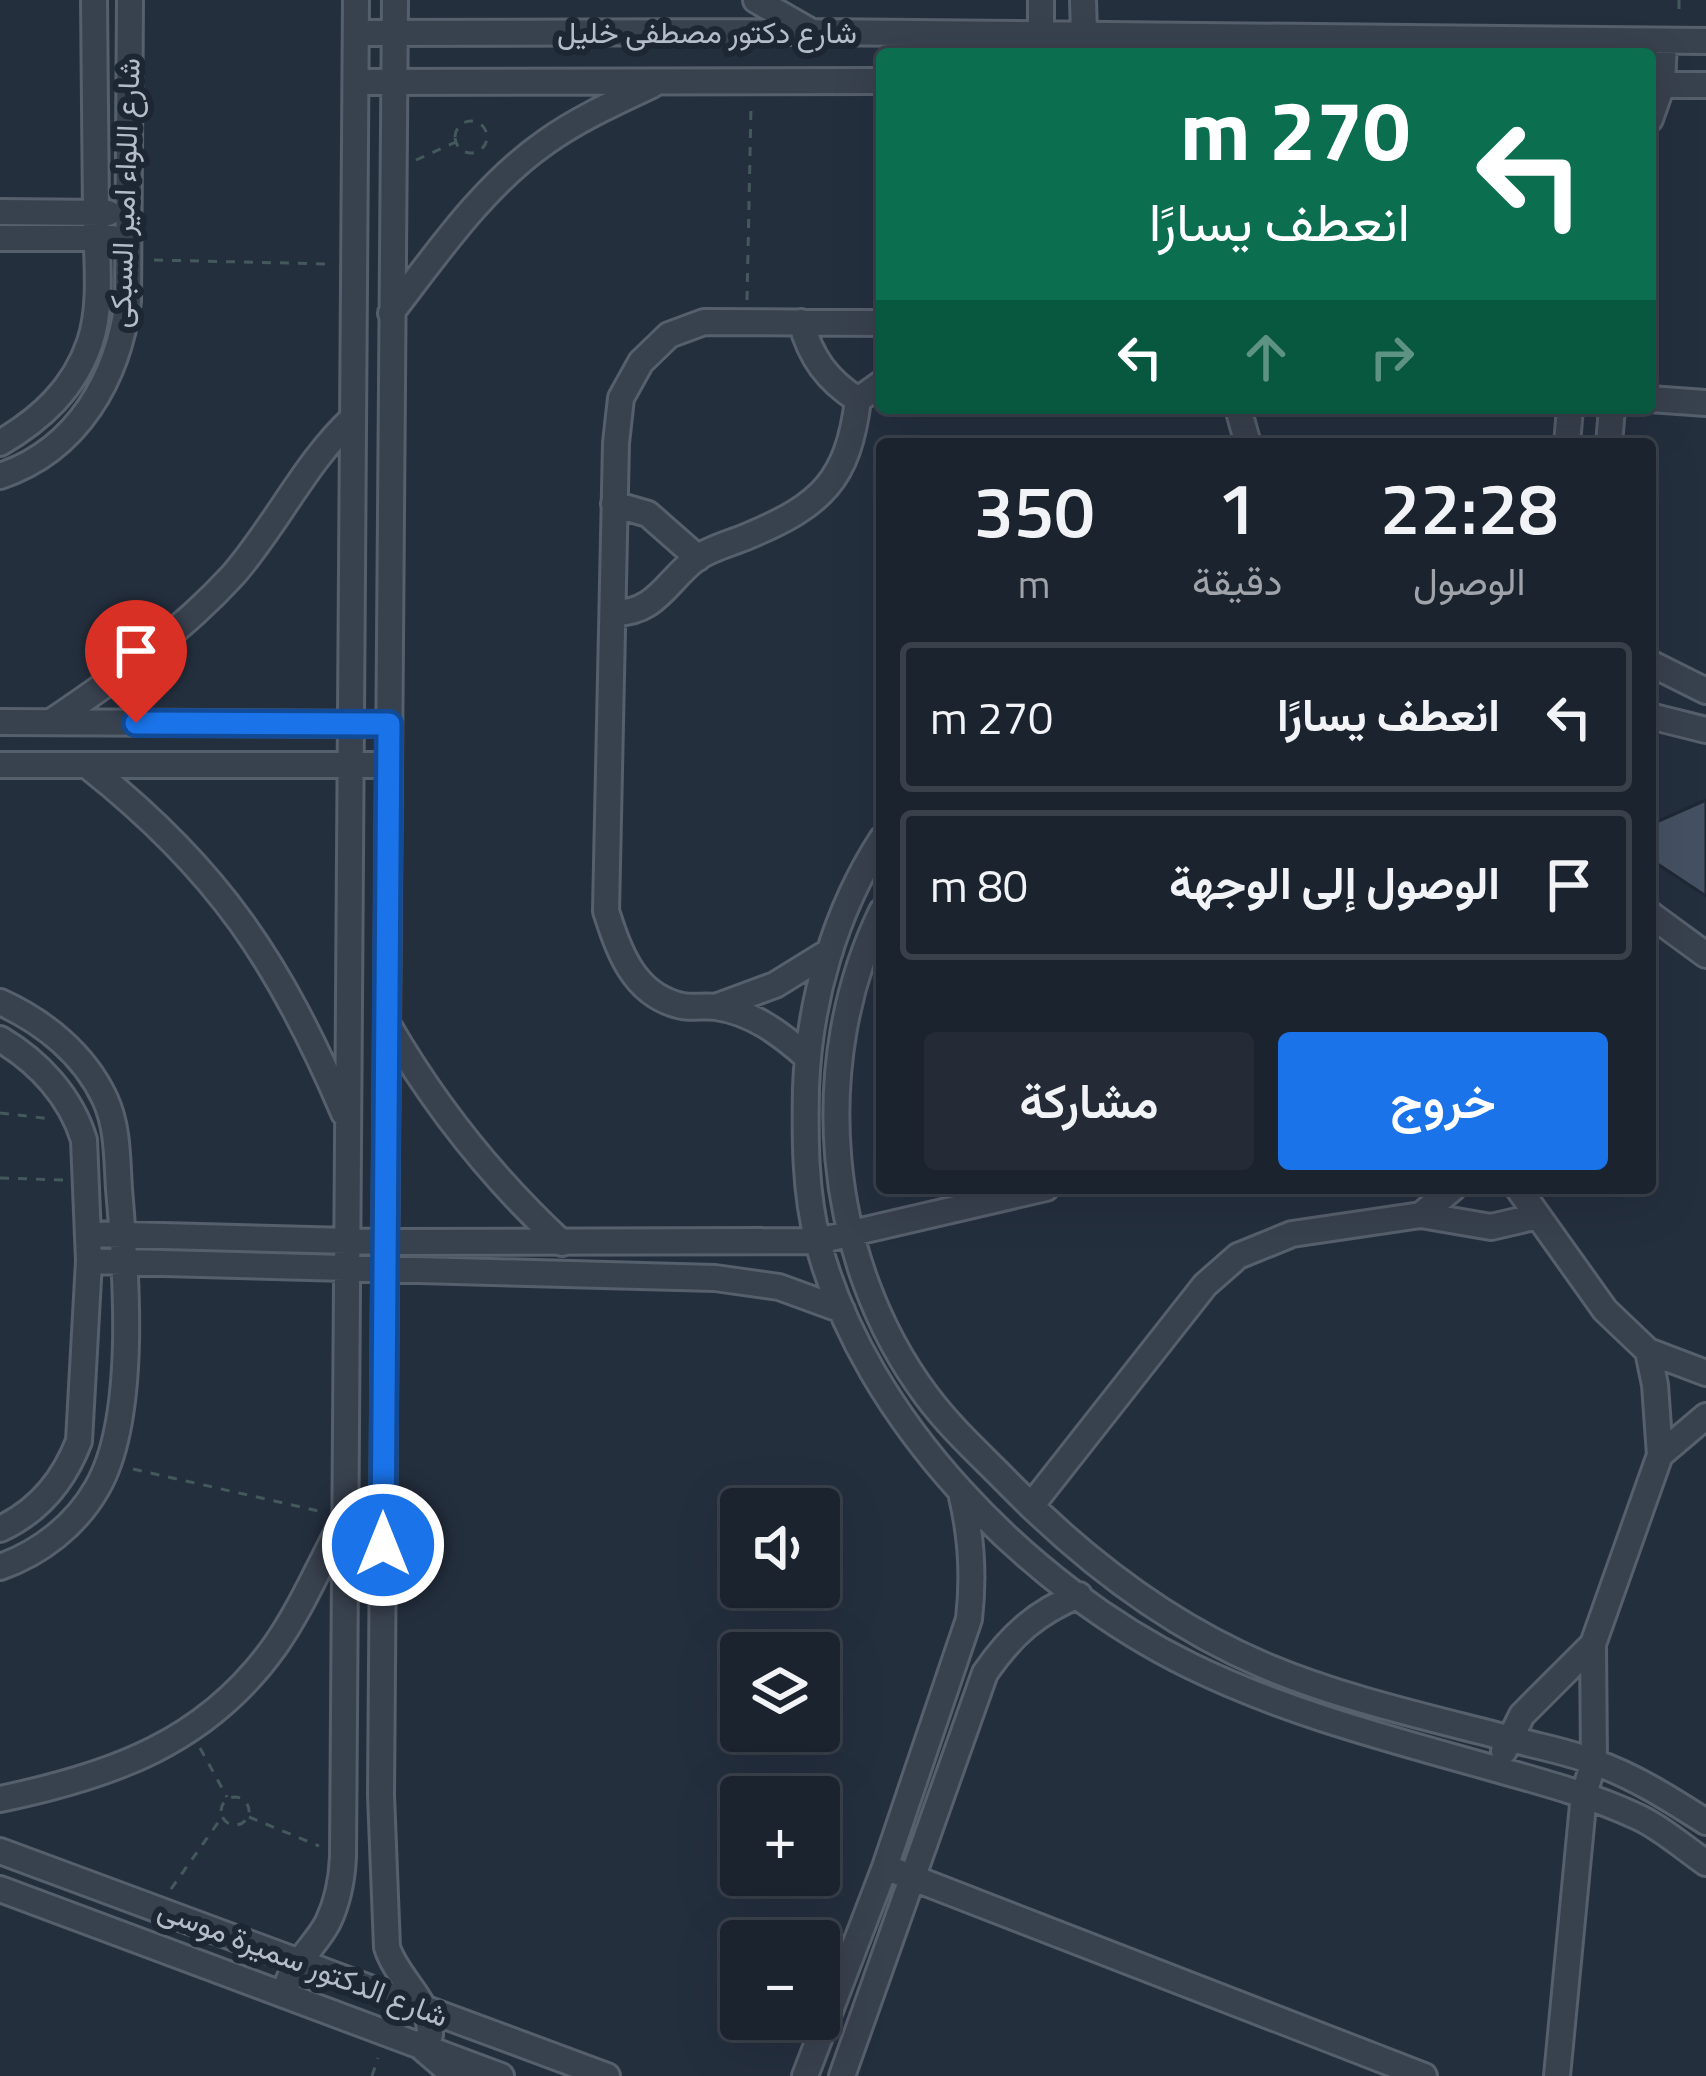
<!DOCTYPE html>
<html lang="ar">
<head>
<meta charset="utf-8">
<style>
	:root { --surface:#1b232e; --page:#242b36; --text:#f1f3f6; --muted:#a0a4aa; --line:#39404a; --accent:#1a73e8 }
	body { margin:0; font-family:"Titillium Web",Vazirmatn,sans-serif; background:var(--page); color:var(--text); direction:rtl; height:100vh; display:flex; flex-direction:column; font-size:45px; white-space:nowrap }
	* { box-sizing:border-box; margin:0 }
	p { font-size:39px; color:var(--muted) }
	.icon { flex:none; width:66px; height:66px; fill:none; stroke:currentColor; stroke-width:2; stroke-linecap:round; stroke-linejoin:round }
	.map { position:relative; flex:1; overflow:hidden; direction:ltr }
	.panel { position:absolute; left:876px; top:438px; width:780px; height:756px; display:flex; flex-direction:column; background:var(--surface); border-radius:12px; box-shadow:0 12px 48px #0002,0 0 0 3px var(--line); direction:rtl }
	.panel>* { flex:none }
	.banner { position:absolute; left:876px; top:48px; width:780px; height:366px; border-radius:12px; box-shadow:0 12px 48px #0002,0 0 0 3px var(--line); direction:rtl; background:#0b6e4f; color:#fff; overflow:hidden }
	.buttons { position:absolute; left:720px; top:1488px; display:grid; gap:24px }
	.buttons a { display:grid; place-items:center; width:120px; height:120px; border-radius:12px; background:var(--surface); box-shadow:0 12px 48px #0002,0 0 0 3px var(--line); font-size:60px }
	.pin { position:absolute; display:grid; place-items:center; width:102px; height:102px; color:#fff; margin:-123px -51px; border-radius:50% 50% 50% 0; rotate:-45deg; box-shadow:0 0 12px #0007 }
	.pin .icon { rotate:45deg }
	.me { position:absolute; width:132px; margin:-66px; rotate:0deg; stroke-linejoin:round; filter:drop-shadow(0 0 9px #0008) }
	.turn { display:flex; align-items:center; gap:42px; height:252px; padding:0 48px; font-size:54px }
	.turn .icon { width:156px; height:156px; stroke-width:2.5 }
	.turn b { display:block; font-size:84px; line-height:102px }
	.lanes { display:flex; align-items:center; height:114px; padding:0 48px; background:#0003; justify-content:center; gap:60px; direction:ltr }
	.lanes .off { opacity:.35 }
	.eta { display:flex; justify-content:space-evenly; align-items:center; height:204px; text-align:center }
	.eta b { font-size:72px; font-weight:600; line-height:84px }
	.button { display:flex; gap:24px; margin-top:auto; padding:24px 48px }
	.button a { flex:1; height:138px; border-radius:12px; background:var(--accent); color:#fff; font-size:48px; font-weight:600; line-height:138px; text-align:center }
	.button a+a { background:var(--page); color:var(--text) }
	ul { padding:0; list-style:none }
	li { display:flex; align-items:center; gap:36px; height:150px; margin:0 24px 18px; padding:0 24px; border:6px solid var(--line); border-radius:12px }
	li div { flex:1 }
	li b { display:block; font-size:45px }
	li em { font-style:normal }
	.map>svg:first-child { display:block }
</style>
</head>
<body>
<div class="map">
<svg width="1706" height="2076" viewBox="0 0 1706 2076">
	<rect width="100%" height="100%" fill="#242f3e"/>
	<!-- building -->
	<path fill="#455162" stroke="#1f2835" stroke-width="3" d="M 1706,800 L 1706,896 L 1650,859 L 1650,825 Z"/>
	<g fill="none" stroke-linecap="round" stroke-linejoin="round">
		<!-- minor casing -->
		<g stroke="#565f6c" stroke-width="30">
			<path id="minor" d="M 395,0 L 381,1795 L 387,1947 C 396,1978 432,2002 430,2035 L 420,2046 L 455,2076
				M 756,0 L 810,31
				M 1041,0 L 1041,34
				M 1083,0 L 1084,34
				M 356,33 L 812,32 L 1706,41
				M 356,82 L 882,81
				M 1650,85 L 1706,85
				M 1650,119 L 1662,85 L 1664,41
				M 0,212 L 108,213
				M 0,238 L 112,238
				M 391,313 C 438,252 483,186 546,142 C 578,119 616,102 652,85
				M 801,322 C 811,358 827,380 858,400
				M 1650,399 L 1706,403
				M 1238,408 L 1248,444
				M 0,443 C 41,419 74,389 90,342 C 103,303 96,254 96,213 C 95,142 95,71 94,0
				M 1567,444 L 1570,408
				M 1609,444 L 1612,408
				M 0,476 C 78,450 118,378 128,301 L 130,0
				M 614,504 L 648,514 L 698,558
				M 614,613 C 657,613 667,580 697,558 C 711,548 732,543 748,536 C 822,505 848,480 858,400 L 882,383
				M 1650,663 L 1706,691
				M 1650,716 L 1706,730
				M 0,722 L 389,724
				M 51,722 C 116,678 180,633 233,575 C 275,527 307,460 352,419
				M 0,765 L 389,765
				M 89,767 C 218,869 280,963 344,1113
				M 882,839 C 835,911 809,1002 806,1088 C 805,1139 805,1192 818,1242 C 864,1420 1029,1587 1191,1666 C 1287,1713 1390,1739 1492,1768 C 1542,1782 1591,1795 1638,1817 C 1662,1828 1684,1848 1706,1863
				M 882,911 C 808,1063 825,1259 926,1395 C 952,1430 982,1456 1012,1487 C 1085,1561 1167,1624 1263,1665 C 1343,1699 1431,1718 1515,1740 C 1541,1747 1569,1752 1594,1762 C 1634,1776 1670,1799 1706,1822
				M 1650,914 L 1706,955
				M 0,1002 C 44,1022 84,1054 105,1099 C 118,1127 117,1159 119,1189 C 126,1269 138,1418 97,1488 C 76,1525 40,1553 0,1567
				M 718,1006 L 775,985 L 830,951
				M 388,1025 C 436,1108 492,1178 562,1243
				M 0,1039 C 39,1062 71,1097 84,1140 L 89,1261 L 79,1441 C 64,1480 39,1511 0,1529
				M 807,1057 C 781,1034 752,1012 716,1007 C 704,1005 690,1009 678,1005 C 633,993 619,951 606,911 L 616,443 L 621,398 L 641,362 L 669,335 L 704,322 L 882,323
				M 1518,1188 L 1605,1310 L 1648,1351 L 1706,1373
				M 1421,1215 L 1453,1188
				M 89,1234 L 386,1242 L 818,1241 L 1046,1188
				M 89,1261 L 715,1278 L 779,1287 L 842,1310
				M 1660,1455 L 1706,1416
				M 1031,1506 L 1205,1285 L 1238,1256 L 1292,1234 L 1421,1215 L 1491,1227 L 1538,1216
				M 1504,1751 L 1522,1715 L 1593,1644
				M 0,1799 C 111,1776 206,1743 275,1646 C 301,1609 320,1564 342,1524
				M 0,1851 L 607,2076
				M 885,1867 L 1424,2076
				M 0,1889 L 501,2076
				M 285,1995 C 287,1968 316,1946 328,1922 C 338,1901 342,1879 343,1857 L 356,0
				M 805,2076 L 885,1867 L 969,1619 C 974,1576 972,1539 962,1497
				M 842,2076 L 985,1673 C 1011,1635 1037,1612 1079,1595
				M 1557,2076 L 1584,1794 L 1594,1761 L 1593,1644 L 1660,1455 L 1655,1385 L 1648,1351"/>
		</g>
		<!-- path -->
		<path stroke="#44595c" stroke-width="3" stroke-dasharray="9 9" stroke-linecap="butt" d="M 1679,0 L 1679,15
			M455 137a16 16 0 1 1 32 0a16 16 0 1 1-32 0Z
			M 416,160 L 456,142
			M 154,260 L 330,264
			M 747,300 L 751,106
			M 0,1113 L 52,1119
			M 0,1178 L 64,1180
			M 133,1469 L 323,1512
			M 200,1748 L 227,1797
			M221 1811a14 14 0 1 1 28 0a14 14 0 1 1-28 0Z
			M 249,1817 L 319,1846
			M 171,1889 L 222,1817
			M 372,2076 L 378,2058"/>
		<!-- minor -->
		<use href="#minor" stroke="#38414e" stroke-width="24"/>
	</g>
	<g fill="none" stroke-linecap="round" stroke-linejoin="round">
		<!-- route casing -->
		<g stroke="#114b97" stroke-width="30">
			<path id="route" d="M 136,723 L 389,724 L 383,1545"/>
		</g>
		<!-- route -->
		<use href="#route" stroke="#1a73e8" stroke-width="21"/>
	</g>
	<g text-anchor="middle" stroke-width="12" stroke-linejoin="round" paint-order="stroke">
		<!-- street labels -->
		<g font-size="30" fill="#b4bcc9" stroke="#1d2633">
			<text x="707" y="43">شارع دكتور مصطفى خليل</text>
			<text transform="translate(125 193) rotate(-88)" y="10">شارع اللواء امير السبكى</text>
			<text transform="translate(303 1963) rotate(21)" y="10">شارع الدكتور سميرة موسى</text>
		</g>
	</g>
</svg>
<div class="buttons">
<a><svg class="icon" aria-label="sound" viewBox="0 0 24 24"><path d="M4 9h4l5-4v14l-5-4H4zM17 9q2 3 0 6"/></svg></a>
<a><svg class="icon" aria-label="layers" viewBox="0 0 24 24"><path d="M12 4l9 5-9 5-9-5zM3 14l9 5 9-5"/></svg></a>
<a>+</a>
<a>−</a>
</div>
<div class="pin" style="left:136px;top:723px;background:#d93025"><svg class="icon" aria-label="arrive" viewBox="0 0 24 24"><path d="M6 21V4h12l-3 4 3 4H6"/></svg></div>
<svg class="me" style="left:383px;top:1545px" viewBox="-20 -20 40 40"><circle r="17" fill="#1a73e8" stroke="#fff" stroke-width="3"/><path d="M0-11L8 9 0 5-8 9z" fill="#fff"/></svg>
<div class="banner">
<div class="turn"><svg class="icon" aria-label="left" viewBox="0 0 24 24"><path d="M17 20v-9H6M10 6l-5 5 5 5"/></svg><div><b>270 m</b>انعطف يسارًا</div></div>
<div class="lanes"><svg class="icon" aria-label="left" viewBox="0 0 24 24"><path d="M17 20v-9H6M10 6l-5 5 5 5"/></svg><svg class="icon off" aria-label="ahead" viewBox="0 0 24 24"><path d="M12 20V5M6 11l6-6 6 6"/></svg><svg class="icon off" aria-label="right" viewBox="0 0 24 24"><path d="M7 20v-9h11M14 6l5 5-5 5"/></svg></div>
</div>
<section class="panel">
<div class="eta">
<div><b>22:28</b><p>الوصول</p></div>
<div><b>1</b><p>دقيقة</p></div>
<div><b>350</b><p>m</p></div>
</div>
<ul>
<li><svg class="icon" aria-label="left" viewBox="0 0 24 24"><path d="M17 20v-9H6M10 6l-5 5 5 5"/></svg><div><b>انعطف يسارًا</b></div><em>270 m</em></li>
<li><svg class="icon" aria-label="arrive" viewBox="0 0 24 24"><path d="M6 21V4h12l-3 4 3 4H6"/></svg><div><b>الوصول إلى الوجهة</b></div><em>80 m</em></li>
</ul>
<div class="button"><a>خروج</a><a>مشاركة</a></div>
</section>
</div>
</body>
</html>
